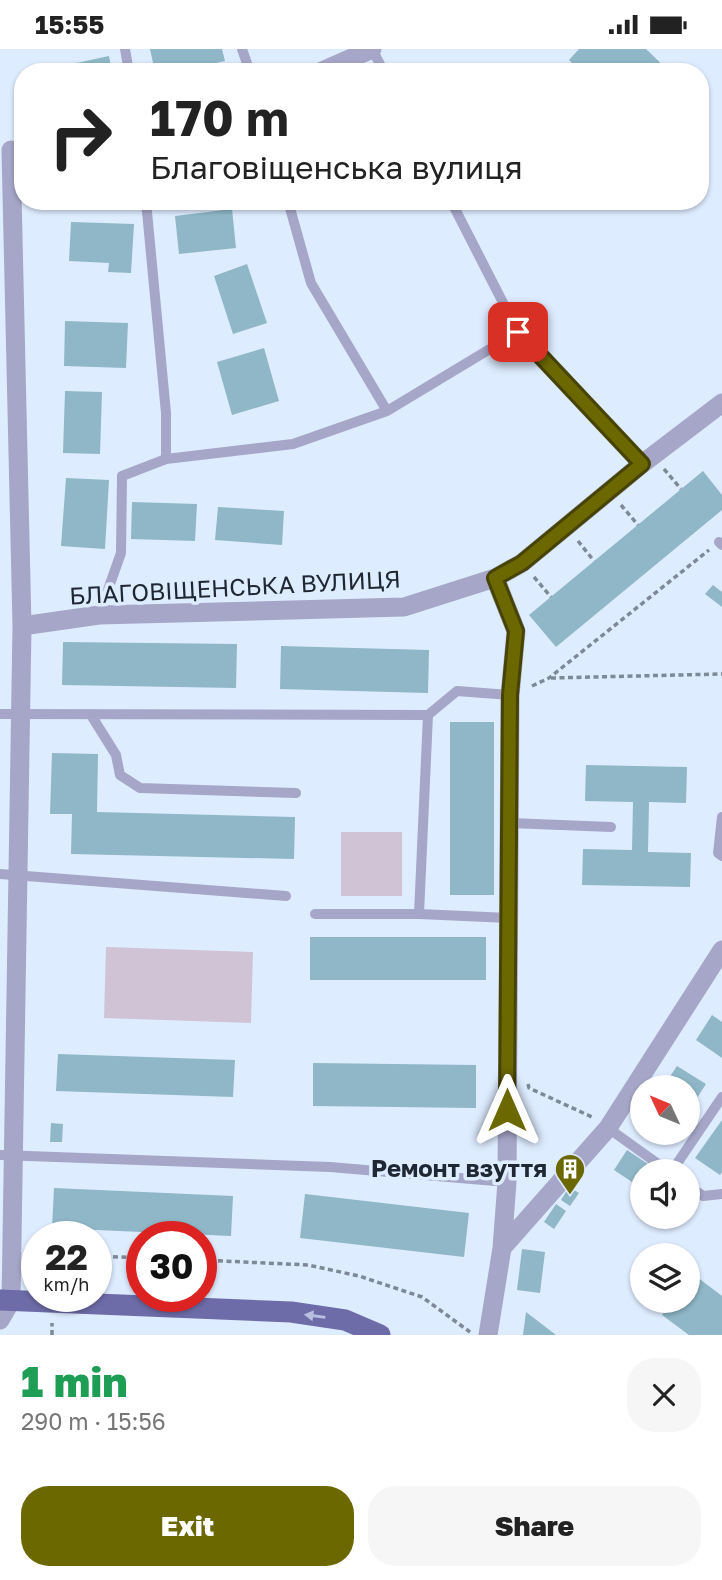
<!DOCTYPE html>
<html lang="en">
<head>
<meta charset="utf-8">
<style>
	:root { --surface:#fff; --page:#f6f6f6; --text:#222; --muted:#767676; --accent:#6c6800 }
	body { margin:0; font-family:"Golos Text",sans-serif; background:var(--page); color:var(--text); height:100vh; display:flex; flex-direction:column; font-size:26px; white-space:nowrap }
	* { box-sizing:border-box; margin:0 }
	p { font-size:23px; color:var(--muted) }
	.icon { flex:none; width:38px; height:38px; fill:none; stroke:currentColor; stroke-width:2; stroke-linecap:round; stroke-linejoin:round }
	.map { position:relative; height:1286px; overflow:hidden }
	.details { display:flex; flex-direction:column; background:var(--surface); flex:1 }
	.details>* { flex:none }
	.top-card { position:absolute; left:14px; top:14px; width:695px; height:147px; border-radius:28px; box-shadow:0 2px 5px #0004; background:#fff; color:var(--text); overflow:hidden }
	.needle { width:46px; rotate:314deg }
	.tools { position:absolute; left:630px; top:1026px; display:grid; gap:14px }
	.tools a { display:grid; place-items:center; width:70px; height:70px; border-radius:50%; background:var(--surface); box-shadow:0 2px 5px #0004; font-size:35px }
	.speed { position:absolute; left:21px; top:1172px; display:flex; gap:14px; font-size:35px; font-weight:700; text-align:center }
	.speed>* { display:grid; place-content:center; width:91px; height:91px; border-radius:50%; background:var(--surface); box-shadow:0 2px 5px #0004; line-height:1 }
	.speed small { font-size:18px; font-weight:400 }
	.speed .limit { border:10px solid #d22; background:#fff; color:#111 }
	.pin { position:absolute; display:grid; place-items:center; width:60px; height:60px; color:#fff; margin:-30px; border-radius:14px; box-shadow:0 4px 10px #0006 }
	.me { position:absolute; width:77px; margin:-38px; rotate:0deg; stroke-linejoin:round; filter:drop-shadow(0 0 5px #0008) }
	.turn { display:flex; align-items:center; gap:24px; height:147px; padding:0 21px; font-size:32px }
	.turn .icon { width:91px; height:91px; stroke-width:2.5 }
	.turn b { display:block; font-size:49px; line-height:60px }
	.round { display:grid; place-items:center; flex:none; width:74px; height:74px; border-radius:28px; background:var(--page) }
	.head { display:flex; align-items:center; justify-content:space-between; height:119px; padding:0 21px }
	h1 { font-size:42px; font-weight:800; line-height:52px; color:#1e9e55 }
	.action { display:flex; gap:14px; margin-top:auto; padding:14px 21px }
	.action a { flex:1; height:80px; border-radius:28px; background:var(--accent); color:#fff; font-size:28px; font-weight:800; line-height:80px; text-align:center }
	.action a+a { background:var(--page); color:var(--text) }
	.status { display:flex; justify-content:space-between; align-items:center; height:49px; padding:0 35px; background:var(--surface); direction:ltr }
	.status svg { height:19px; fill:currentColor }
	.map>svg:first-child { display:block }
</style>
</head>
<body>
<div class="status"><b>15:55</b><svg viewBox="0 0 49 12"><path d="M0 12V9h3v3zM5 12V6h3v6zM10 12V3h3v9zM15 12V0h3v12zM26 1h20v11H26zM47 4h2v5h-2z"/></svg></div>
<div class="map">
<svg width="722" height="1286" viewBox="0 0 722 1286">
	<rect width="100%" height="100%" fill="#deecff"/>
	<!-- green -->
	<path fill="#d0c3d6" d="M 341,783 L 402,783 L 402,847 L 341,847 Z
		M 106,898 L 253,903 L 251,974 L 104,969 Z"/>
	<!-- building -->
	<path fill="#8fb7c7" d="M 150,0 L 222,0 L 225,12 L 177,23 L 155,23 Z
		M 579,0 L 646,0 L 670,23 L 581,23 L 569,11 Z
		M 109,7 L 112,23 L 39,23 L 39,22 Z
		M 232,160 L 236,199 L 179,205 L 175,167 Z
		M 71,173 L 134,175 L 131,224 L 108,223 L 109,214 L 69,212 Z
		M 247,215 L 267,274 L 233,285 L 214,227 Z
		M 65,272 L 128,274 L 126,319 L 64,317 Z
		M 264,299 L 279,352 L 232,366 L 217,313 Z
		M 65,342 L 102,343 L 100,405 L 63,404 Z
		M 703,422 L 722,446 L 722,461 L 556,598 L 529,566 Z
		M 66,429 L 109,431 L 105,500 L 61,497 Z
		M 132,453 L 197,455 L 195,492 L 131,490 Z
		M 218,458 L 284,462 L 282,496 L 215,491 Z
		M 713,536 L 722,543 L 722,558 L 705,545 Z
		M 63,593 L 237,595 L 236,639 L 62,636 Z
		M 281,597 L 429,601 L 428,644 L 280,640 Z
		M 450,673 L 494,673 L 494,846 L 450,846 Z
		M 52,704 L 98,705 L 97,763 L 295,768 L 294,810 L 71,805 L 72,765 L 50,765 Z
		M 586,716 L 687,718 L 686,754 L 649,753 L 648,803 L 691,804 L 690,838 L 582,836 L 583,800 L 632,801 L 633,753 L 585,752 Z
		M 310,888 L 486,888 L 486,931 L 310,931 Z
		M 712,966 L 722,973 L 722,1009 L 696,991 Z
		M 58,1005 L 235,1011 L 233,1048 L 56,1042 Z
		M 313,1014 L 476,1016 L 476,1059 L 313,1057 Z
		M 677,1017 L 706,1035 L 688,1063 L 688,1038 L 663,1038 Z
		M 722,1071 L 722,1123 L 720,1126 L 695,1109 Z
		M 51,1074 L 63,1075 L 62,1093 L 50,1093 Z
		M 647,1083 L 674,1083 L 666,1096 Z
		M 627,1101 L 651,1117 L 648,1122 L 642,1122 L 642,1131 L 638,1137 L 614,1121 Z
		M 569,1138 L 579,1144 L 570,1157 L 561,1151 Z
		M 54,1139 L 233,1147 L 231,1187 L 52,1179 Z
		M 305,1145 L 469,1164 L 464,1208 L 300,1189 Z
		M 556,1155 L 566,1162 L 554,1180 L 544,1173 Z
		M 522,1200 L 545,1203 L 540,1244 L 517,1241 Z
		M 693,1225 L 722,1247 L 722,1286 L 689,1286 L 662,1266 L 673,1251 L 688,1251 L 688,1232 Z
		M 526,1263 L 556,1286 L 523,1286 Z"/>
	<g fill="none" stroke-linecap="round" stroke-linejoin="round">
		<!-- path -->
		<path stroke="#7e8998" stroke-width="3.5" stroke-dasharray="5 3.5" stroke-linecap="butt" d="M 664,420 L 681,440
			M 621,456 L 638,476
			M 578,492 L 594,512
			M 534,528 L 551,548
			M 551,629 L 722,625
			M 532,637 L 549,629 L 709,501
			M 528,1035 L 529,1039 L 592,1068
			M 96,1207 L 142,1209
			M 201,1211 L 308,1216 L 359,1227 L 422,1248 L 470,1283
			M 52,1286 L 52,1274"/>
		<!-- service -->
		<path stroke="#a6a6c8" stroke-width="10" d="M 125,0 L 129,23
			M 242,0 L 250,23
			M 372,0 L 384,23
			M 288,152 L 311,234 L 387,362
			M 451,152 L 518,283 L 642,415
			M 166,410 L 293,395 L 387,362 L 518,283
			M 719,493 L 722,496
			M 99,566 L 121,504 L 122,427 L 166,410 L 166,364 L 146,152
			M 0,665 L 428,666
			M 91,666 L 116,706 L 120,726 L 140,739 L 296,744
			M 722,768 L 718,804 L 722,807
			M 510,774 L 611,778
			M 0,825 L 286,847
			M 315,865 L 419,865 L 509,869
			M 419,865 L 428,666 L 457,642 L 510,646
			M 608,1079 L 668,1122
			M 0,1106 L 330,1118 L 507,1133
			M 672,1122 L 722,1048
			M 688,1136 L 703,1147 L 722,1145"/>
		<!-- minor -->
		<path stroke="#a6a6c8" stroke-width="19" d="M 320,23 L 372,0
			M 22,577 L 99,566 L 404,558 L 495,529 L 522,514 L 642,415 L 722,354
			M 502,1199 L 608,1079 L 722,901
			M 0,1271 L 11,1252 L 22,577 L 11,101
			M 488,1286 L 502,1199 L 507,1133 L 510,646 L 516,582 L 495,529"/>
		<!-- primary -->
		<path stroke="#6e6ca8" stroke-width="21" d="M 0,1251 L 291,1263 L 345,1271 L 380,1286"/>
	</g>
	<!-- one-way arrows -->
	<defs><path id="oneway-solid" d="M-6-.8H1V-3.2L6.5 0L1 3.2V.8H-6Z" transform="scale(1.75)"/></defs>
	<use fill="#b7bfe1" href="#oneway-solid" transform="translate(315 1267) rotate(-172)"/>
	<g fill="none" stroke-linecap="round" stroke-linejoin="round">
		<!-- route casing -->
		<g stroke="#464400" stroke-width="18">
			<path id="route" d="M 507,1061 L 510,646 L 516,582 L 495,529 L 522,514 L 642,415 L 518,283"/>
		</g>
		<!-- route -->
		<use href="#route" stroke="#6c6800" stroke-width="12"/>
	</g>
	<!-- icons -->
	<defs>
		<g id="building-pin" transform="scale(1.575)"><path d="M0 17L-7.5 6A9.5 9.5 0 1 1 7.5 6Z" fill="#6c6800" stroke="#deecff"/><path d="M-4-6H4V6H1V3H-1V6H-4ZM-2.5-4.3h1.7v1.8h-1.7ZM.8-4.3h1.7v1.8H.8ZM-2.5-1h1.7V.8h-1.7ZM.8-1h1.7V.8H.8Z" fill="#fff"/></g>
	</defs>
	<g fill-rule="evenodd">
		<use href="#building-pin" x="570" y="1120"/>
	</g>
	<g text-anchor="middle" stroke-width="7" stroke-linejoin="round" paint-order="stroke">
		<!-- street labels -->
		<g font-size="24" fill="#1e2732" stroke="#deecff">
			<text transform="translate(235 539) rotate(-3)" y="8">БЛАГОВІЩЕНСЬКА ВУЛИЦЯ</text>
		</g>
		<!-- poi labels -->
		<g font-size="24" font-weight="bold" fill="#1e2732" stroke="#deecff" text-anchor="end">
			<text x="547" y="1128">Ремонт взуття</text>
		</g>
	</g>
</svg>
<div class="tools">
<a><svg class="needle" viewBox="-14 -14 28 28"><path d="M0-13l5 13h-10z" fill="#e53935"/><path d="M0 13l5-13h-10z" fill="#767676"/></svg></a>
<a><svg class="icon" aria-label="sound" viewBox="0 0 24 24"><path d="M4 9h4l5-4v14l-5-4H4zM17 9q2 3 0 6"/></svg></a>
<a><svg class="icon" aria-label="layers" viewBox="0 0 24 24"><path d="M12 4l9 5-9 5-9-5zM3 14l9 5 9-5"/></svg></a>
</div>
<div class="speed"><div>22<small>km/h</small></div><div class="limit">30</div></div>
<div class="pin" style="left:518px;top:283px;background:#d93025"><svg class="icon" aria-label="arrive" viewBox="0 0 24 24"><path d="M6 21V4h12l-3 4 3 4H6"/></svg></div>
<svg class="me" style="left:507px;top:1061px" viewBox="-20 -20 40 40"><path d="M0-17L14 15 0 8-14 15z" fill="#6c6800" stroke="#fff" stroke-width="4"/></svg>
<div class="top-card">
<div class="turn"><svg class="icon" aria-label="right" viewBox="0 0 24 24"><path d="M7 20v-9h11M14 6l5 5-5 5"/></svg><div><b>170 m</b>Благовіщенська вулиця</div></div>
</div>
</div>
<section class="details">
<div class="head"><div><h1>1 min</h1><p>290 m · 15:56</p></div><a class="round"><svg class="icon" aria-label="close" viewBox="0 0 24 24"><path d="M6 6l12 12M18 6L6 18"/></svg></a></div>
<div class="action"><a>Exit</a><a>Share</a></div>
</section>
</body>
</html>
